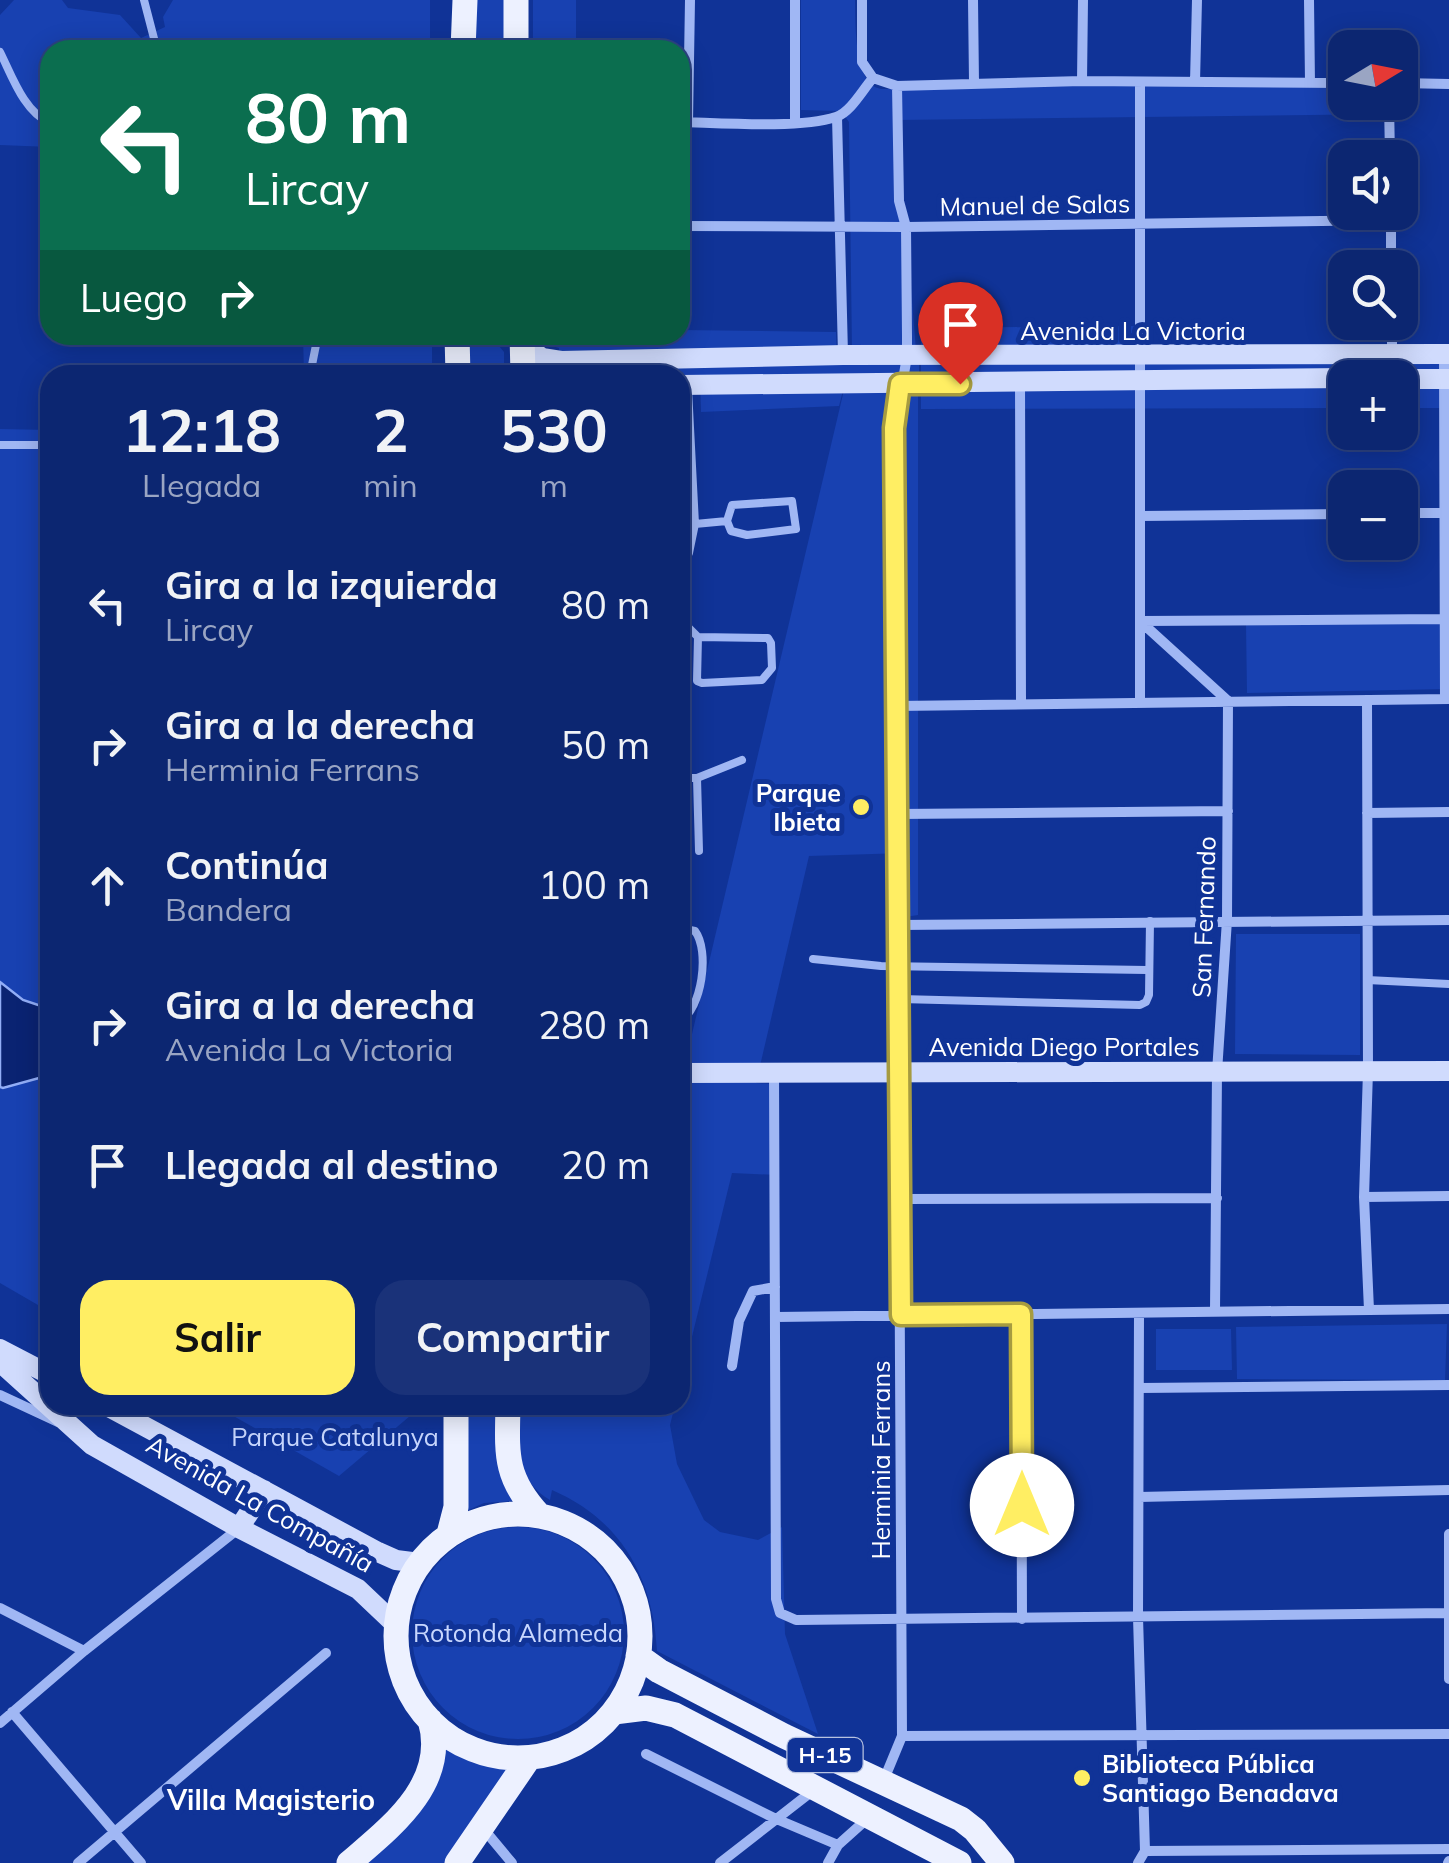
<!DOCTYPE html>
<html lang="es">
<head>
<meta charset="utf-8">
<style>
	:root { --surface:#0c2671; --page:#1a3279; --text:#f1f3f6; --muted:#9aa5c3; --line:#2c4384; --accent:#ffee63 }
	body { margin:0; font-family:Mulish,sans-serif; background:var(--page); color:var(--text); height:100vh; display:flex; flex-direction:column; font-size:38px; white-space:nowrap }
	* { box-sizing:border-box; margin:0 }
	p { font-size:32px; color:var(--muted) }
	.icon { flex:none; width:55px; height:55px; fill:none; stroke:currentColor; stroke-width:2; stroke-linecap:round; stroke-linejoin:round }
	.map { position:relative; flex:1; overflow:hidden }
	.details { position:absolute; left:40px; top:365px; width:650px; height:1050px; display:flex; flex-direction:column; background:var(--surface); border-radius:30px; box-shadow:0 5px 25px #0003,0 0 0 2px var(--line) }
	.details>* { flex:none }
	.top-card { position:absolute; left:40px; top:40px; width:650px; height:305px; border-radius:30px; box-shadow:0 5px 25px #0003,0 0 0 2px var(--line); background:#0b6e4f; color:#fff; overflow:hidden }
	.needle { width:65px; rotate:80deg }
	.tools { position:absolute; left:1328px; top:30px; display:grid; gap:20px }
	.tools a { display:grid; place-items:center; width:90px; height:90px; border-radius:20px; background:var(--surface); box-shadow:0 5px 25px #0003,0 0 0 2px var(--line); font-size:50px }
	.pin { position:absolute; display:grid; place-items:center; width:85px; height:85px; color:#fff; margin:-102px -42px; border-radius:50% 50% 50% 0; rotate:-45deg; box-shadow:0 0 10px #0007 }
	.pin .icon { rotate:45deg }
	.me { position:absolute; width:110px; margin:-55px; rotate:0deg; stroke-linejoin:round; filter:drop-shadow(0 0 8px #0008) }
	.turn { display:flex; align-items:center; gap:35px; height:210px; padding:0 40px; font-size:45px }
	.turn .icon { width:130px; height:130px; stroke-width:2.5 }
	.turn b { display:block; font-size:70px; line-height:85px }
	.then { display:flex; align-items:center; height:95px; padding:0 40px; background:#0003; gap:20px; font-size:38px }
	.eta { display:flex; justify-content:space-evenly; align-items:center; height:170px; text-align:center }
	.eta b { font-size:60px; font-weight:700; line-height:70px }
	.primary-button { display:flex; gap:20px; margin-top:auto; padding:20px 40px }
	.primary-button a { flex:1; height:115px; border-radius:30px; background:var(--accent); color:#111; font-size:40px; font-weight:700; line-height:115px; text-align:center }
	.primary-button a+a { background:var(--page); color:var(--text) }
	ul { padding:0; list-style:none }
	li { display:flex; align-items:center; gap:30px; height:140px; padding:0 40px }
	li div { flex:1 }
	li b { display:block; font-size:38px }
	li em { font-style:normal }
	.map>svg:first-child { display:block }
</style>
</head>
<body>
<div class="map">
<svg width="1449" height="1863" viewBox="0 0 1449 1863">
	<rect width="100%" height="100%" fill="#103397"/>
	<!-- green -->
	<path fill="#1841b1" d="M 14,0 L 62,0 L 68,8 L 120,15 L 141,38 L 165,27 L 163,17 L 173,0 L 430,0 L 430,50 L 50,50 L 50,147 L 0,145 L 0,15 Z
		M 471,0 L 509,0 L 509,50 L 469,50 Z
		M 533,0 L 576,0 L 576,50 L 533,50 Z
		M 801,0 L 855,0 C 856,24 852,106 897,86 L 1345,83 L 1345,102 L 1389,103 L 1389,114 L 897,120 L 899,201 L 906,227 L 916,350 L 852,351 L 849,122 L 841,111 L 801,110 Z
		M 1140,326 L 1141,356 L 1449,354 L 1449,408 L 1400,408 L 1400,378 L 1345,378 L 1345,408 L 921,409 L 921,328 Z
		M 680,330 L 836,332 L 837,360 L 919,359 L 919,379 L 846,379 L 839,406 L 701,412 L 700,378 L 680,375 L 531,375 L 531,354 L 559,365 L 559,348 L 546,344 L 536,335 L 680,335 Z
		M 303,335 L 432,335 L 432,375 L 304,375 Z
		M 490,335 L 504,352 L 504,375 L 470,375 L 469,347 L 473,339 Z
		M 918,389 L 918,915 L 905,917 L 905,853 L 809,856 L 756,1083 L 776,1084 L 778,1175 L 732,1173 L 680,1386 L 680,1085 L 844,390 Z
		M 0,429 L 50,430 L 50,1312 L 0,1283 Z
		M 1449,622 L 1449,689 L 1247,693 L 1246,625 Z
		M 1236,934 L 1360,934 L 1360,1055 L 1235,1054 Z
		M 1447,1324 L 1445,1380 L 1237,1379 L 1236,1327 Z
		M 1156,1329 L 1231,1329 L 1232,1370 L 1156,1370 Z
		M 214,1405 L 423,1405 L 339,1476 Z
		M 464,1405 L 498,1405 C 498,1439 492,1472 513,1501 L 484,1503 L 464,1512 Z
		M 518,1405 L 675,1405 L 670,1425 L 677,1464 L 704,1520 L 720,1532 L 758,1540 L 782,1527 L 785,1634 L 818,1734 L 657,1651 C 653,1577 621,1520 552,1490 L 550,1500 C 512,1477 518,1444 518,1405 Z
		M412 1633a106 106 0 1 1 212 0a106 106 0 1 1-212 0Z
		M 446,1749 L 473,1763 L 507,1768 L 483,1812 L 446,1863 L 362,1863 L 436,1784 Z"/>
	<!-- water -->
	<path fill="#0a2372" stroke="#92aef7" stroke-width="2.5" d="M 0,982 L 23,1000 L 50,1009 L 50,1075 L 3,1088 L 0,1087 Z"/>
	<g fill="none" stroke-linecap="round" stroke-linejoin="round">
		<!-- lane -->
		<path stroke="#a0b7f4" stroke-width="8" d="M 144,0 L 157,50
			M 0,52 C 12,76 24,112 50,123
			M 310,375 L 318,335
			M 341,375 L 387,371 L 415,375
			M 688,389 L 695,524
			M 0,445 L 50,445
			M 792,501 L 796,529 L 747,535 L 731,531 L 727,521 L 732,505 Z
			M 680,569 L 689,553 L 695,524 L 727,521
			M 680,619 L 698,637 L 768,638 L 771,643 L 772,668 L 762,680 L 702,683 L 697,681 L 698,637
			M 680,778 L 697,778 L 742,760
			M 697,778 L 699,851
			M 680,928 L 695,931 C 710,951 702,1009 680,1021
			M 813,959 L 881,966 L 1147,970
			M 1367,980 L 1449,984
			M 900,999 L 1140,1005 L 1146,1002 L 1149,995 L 1150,921"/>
		<!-- street -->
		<path stroke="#a0b7f4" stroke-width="10" d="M 862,0 L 862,62 L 873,78
			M 973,0 L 974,82
			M 1309,0 L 1310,83
			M 873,78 L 897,86 L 1082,81 L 1345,83
			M 1082,81 L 1083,0
			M 1195,82 L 1197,0
			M 1400,83 L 1449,84
			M 1389,102 L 1390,158
			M 837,117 L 843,354
			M 680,122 C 720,123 799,129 836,117 C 851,112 863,89 873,78
			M 688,122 L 690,0
			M 795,122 L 795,0
			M 1391,212 L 1391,268
			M 680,226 L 906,227 L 1391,220
			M 1392,322 L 1392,353
			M 1444,355 L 1445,699
			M 1020,383 L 1021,704
			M 1400,513 L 1445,513
			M 1141,516 L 1345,514
			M 1140,621 L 1228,701 L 1227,920 L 1217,1072 L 1215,1312
			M 1141,621 L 1445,619
			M 1367,700 L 1368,1071 L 1364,1197 L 1369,1310
			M 1140,703 L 1140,82
			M 897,706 L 1449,699
			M 1367,813 L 1449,812
			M 898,814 L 1228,811
			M 899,925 L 1449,920
			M 774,1073 L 776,1599 L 780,1613 L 796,1620 L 1449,1613
			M 1364,1197 L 1449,1196
			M 901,1199 L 1217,1198
			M 1021,1314 L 1022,1619
			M 776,1317 L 1449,1309
			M 732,1366 L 739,1321 L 753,1291 L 775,1287
			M 1140,1388 L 1449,1385
			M 0,1395 L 58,1422
			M 1139,1497 L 1449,1490
			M 1449,1534 L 1449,1679
			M 0,1608 L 84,1651
			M 12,1712 L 141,1863
			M 0,1723 L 84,1651 L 238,1529
			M 902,1736 L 1449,1734
			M 646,1754 L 774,1818 L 838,1845
			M 883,1782 L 902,1736 L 895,428 L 907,356 L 907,336 L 906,227 L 899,201 L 897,86
			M 482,1827 L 512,1863
			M 1145,1851 L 1449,1849
			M 78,1863 L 326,1653
			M 720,1863 L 815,1789
			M 828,1863 L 838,1845 L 867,1819
			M 1138,1863 L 1145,1851 L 1138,1617 L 1139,1313
			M 1448,1863 L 1449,1861"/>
		<!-- secondary -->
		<path stroke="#d0dbfd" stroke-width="20" d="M 522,343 L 542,358 L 561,361 L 843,355 L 1449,354
			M 1400,379 L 1449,379
			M 680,385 L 1345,378
			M 680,1073 L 1449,1071
			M 0,1349 L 50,1375
			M 0,1362 L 92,1445 L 239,1528 L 358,1589 L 396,1625
			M 105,1405 L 378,1552 L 396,1560 L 420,1563
			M 239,1528 L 264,1490"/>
		<!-- primary -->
		<path stroke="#edf1ff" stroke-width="25" d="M 463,50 L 465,0
			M 516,50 L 516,0
			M 457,335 L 458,375
			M 522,335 L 523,375
			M 508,1405 C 507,1454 504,1477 539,1515
			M396 1636a122 122 0 1 1 244 0a122 122 0 1 1-244 0Z
			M 449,1534 L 456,1507 L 456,1405
			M 638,1656 L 659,1671 L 784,1736 L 961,1819 L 975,1830 L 1002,1863
			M 614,1712 L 646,1708 L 675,1715 L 959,1863
			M 349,1863 C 391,1827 449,1783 430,1720
			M 457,1863 L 529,1758"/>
	</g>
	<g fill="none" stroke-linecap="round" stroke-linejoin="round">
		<!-- route casing -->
		<g stroke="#a69b40" stroke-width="25">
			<path id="route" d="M 960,384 L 900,384 L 894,428 L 901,1315 L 1021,1314 L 1022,1505"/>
		</g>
		<!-- route -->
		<use href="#route" stroke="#ffee63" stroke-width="18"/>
	</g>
	<!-- markers -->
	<g fill="#ffee63" stroke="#103397" stroke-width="4">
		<circle cx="861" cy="807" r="10"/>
		<circle cx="1082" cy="1778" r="10"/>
	</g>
	<g text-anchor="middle" stroke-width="10" stroke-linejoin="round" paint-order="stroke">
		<!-- shield labels -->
		<rect fill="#103397" stroke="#b7c2e0" stroke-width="2.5" x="787.5" y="1738" width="75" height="34" rx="8"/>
		<g font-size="22" font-weight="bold" fill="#fff">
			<text x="825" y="1763">H-15</text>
		</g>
		<!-- street labels -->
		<g font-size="25" fill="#fff" stroke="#103397">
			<text transform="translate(1035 205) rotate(-1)" y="9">Manuel de Salas</text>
			<text x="1133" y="340">Avenida La Victoria</text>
			<text transform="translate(1204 917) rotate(-88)" y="9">San Fernando</text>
			<text x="1064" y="1056">Avenida Diego Portales</text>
			<text transform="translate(881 1460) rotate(-90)" y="9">Herminia Ferrans</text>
			<text transform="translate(260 1504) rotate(29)" y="9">Avenida La Compañía</text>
		</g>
		<!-- poi labels -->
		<g font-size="25" font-weight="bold" fill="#fff" stroke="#103397" text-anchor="end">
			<text x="841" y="802">Parque<tspan x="841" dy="29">Ibieta</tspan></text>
			<text x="1102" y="1773" text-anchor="start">Biblioteca Pública<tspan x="1102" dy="29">Santiago Benadava</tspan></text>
		</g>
		<!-- park labels -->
		<g font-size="25" fill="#c8d7fe" stroke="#103397">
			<text x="335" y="1446">Parque Catalunya</text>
			<text x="518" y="1642">Rotonda Alameda</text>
		</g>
		<!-- neighbourhood labels -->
		<g font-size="28" font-weight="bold" fill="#fff" stroke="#103397">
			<text x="271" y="1810">Villa Magisterio</text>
		</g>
	</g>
</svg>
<div class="tools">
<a><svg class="needle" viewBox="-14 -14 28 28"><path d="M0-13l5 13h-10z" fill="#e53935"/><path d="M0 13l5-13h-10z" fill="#9aa5c3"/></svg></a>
<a><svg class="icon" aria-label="sound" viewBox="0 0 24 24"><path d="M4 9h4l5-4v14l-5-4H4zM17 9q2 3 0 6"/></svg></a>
<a><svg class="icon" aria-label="search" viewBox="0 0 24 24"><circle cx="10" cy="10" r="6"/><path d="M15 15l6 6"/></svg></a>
<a>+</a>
<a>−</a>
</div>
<div class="pin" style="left:960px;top:384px;background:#d93025"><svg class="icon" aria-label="arrive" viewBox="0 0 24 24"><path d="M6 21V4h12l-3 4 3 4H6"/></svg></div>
<svg class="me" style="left:1022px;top:1505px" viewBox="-20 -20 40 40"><circle r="19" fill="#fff"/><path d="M0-13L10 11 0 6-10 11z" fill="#ffee63"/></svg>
<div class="top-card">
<div class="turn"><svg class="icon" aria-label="left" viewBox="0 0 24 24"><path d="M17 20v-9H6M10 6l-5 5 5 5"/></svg><div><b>80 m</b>Lircay</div></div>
<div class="then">Luego<svg class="icon" aria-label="right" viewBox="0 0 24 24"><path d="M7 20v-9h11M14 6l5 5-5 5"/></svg></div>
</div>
<section class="details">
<div class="eta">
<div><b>12:18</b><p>Llegada</p></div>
<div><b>2</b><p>min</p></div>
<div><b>530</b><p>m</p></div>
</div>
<ul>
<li><svg class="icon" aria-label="left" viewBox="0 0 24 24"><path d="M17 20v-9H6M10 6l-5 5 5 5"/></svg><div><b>Gira a la izquierda</b><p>Lircay</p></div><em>80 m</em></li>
<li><svg class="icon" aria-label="right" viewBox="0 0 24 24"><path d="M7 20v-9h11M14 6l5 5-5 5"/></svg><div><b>Gira a la derecha</b><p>Herminia Ferrans</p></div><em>50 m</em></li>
<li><svg class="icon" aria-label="ahead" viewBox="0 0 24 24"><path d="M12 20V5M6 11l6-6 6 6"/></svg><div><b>Continúa</b><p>Bandera</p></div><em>100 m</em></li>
<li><svg class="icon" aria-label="right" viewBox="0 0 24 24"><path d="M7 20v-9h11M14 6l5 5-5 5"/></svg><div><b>Gira a la derecha</b><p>Avenida La Victoria</p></div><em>280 m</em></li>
<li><svg class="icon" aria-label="arrive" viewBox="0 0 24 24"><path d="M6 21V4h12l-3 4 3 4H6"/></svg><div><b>Llegada al destino</b></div><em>20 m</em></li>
</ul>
<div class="primary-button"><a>Salir</a><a>Compartir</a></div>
</section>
</div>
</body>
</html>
